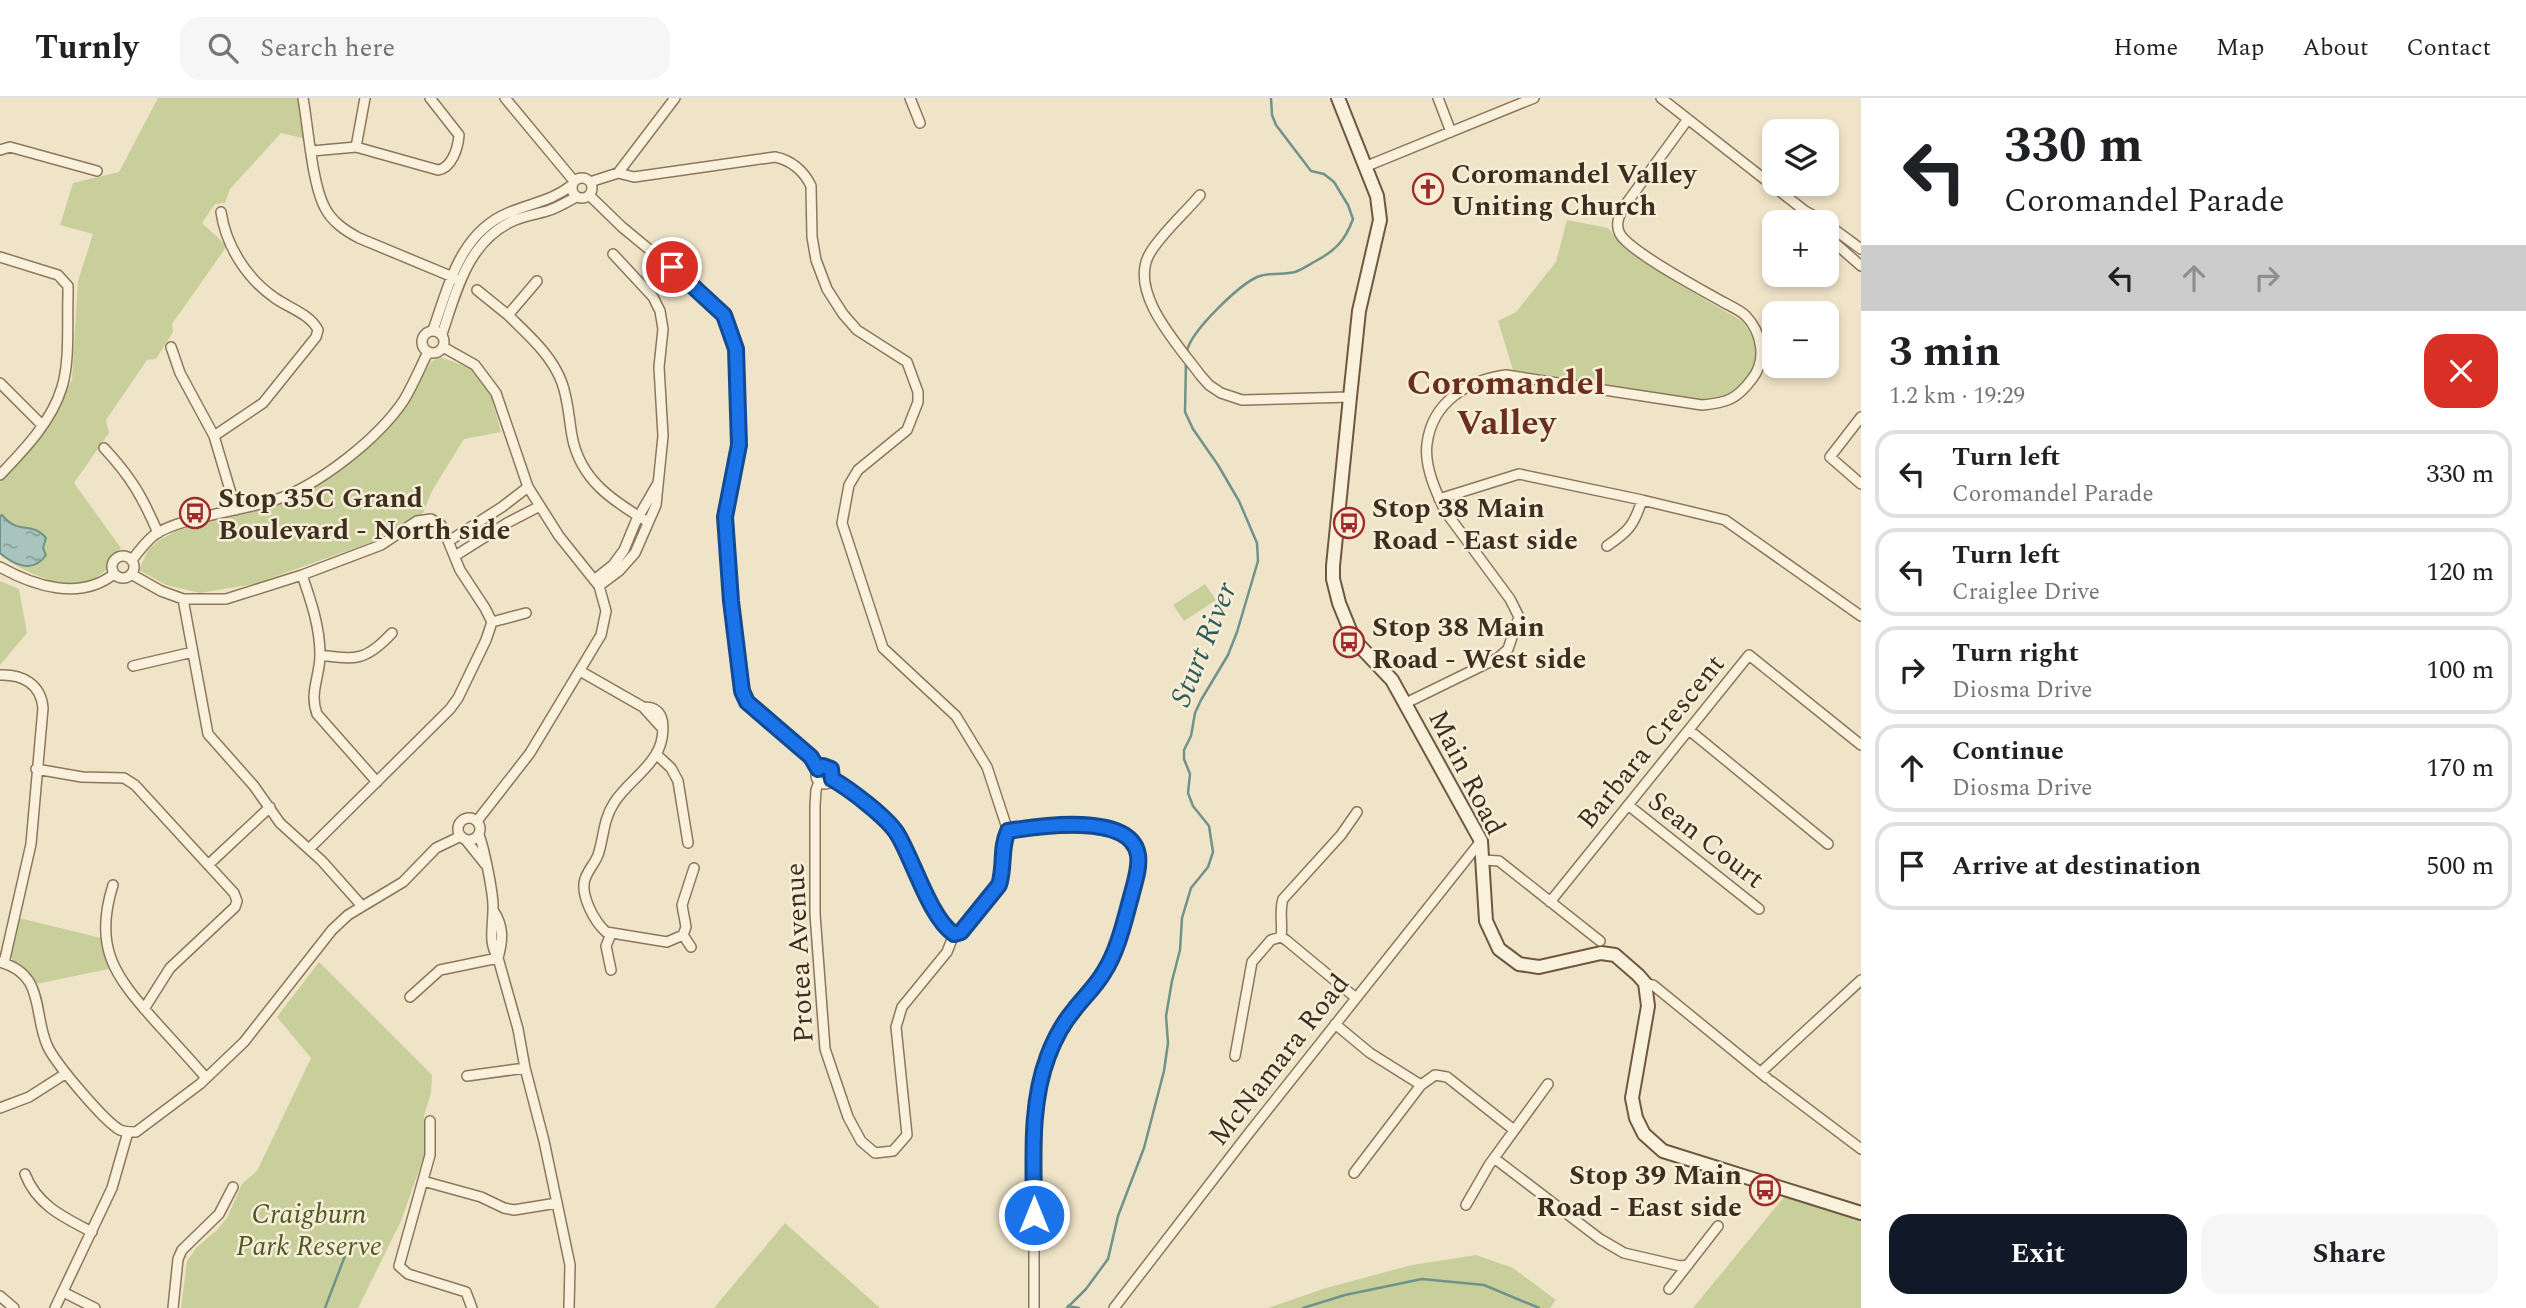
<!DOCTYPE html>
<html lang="en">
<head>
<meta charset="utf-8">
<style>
	:root { --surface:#fff; --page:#f6f6f6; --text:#202124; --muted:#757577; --line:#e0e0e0; --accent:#111827 }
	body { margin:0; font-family:Spectral,serif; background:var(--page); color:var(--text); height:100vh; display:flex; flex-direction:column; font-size:26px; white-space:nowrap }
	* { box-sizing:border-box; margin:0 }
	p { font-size:23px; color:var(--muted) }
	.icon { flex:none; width:38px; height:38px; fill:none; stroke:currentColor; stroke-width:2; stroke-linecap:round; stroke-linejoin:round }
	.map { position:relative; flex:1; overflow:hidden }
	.panel { display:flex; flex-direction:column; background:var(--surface); width:665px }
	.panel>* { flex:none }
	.hud { background:#fff; color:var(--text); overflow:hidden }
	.tools { position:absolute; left:1762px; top:21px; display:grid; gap:14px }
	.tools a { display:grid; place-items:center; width:77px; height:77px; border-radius:14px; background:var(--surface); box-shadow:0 4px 10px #0003; font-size:35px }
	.pin { position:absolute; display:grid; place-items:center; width:60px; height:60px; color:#fff; margin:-30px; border:4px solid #fff; border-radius:50%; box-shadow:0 2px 7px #0007 }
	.me { position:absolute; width:77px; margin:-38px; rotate:0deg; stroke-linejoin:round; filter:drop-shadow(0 0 5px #0008) }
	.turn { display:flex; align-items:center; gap:24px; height:147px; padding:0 28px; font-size:32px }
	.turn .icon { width:91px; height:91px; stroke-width:2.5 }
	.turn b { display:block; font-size:49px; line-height:60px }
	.lanes { display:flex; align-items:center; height:66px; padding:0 28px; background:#0003; justify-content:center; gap:35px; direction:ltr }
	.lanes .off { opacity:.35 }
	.round { display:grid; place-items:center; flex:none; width:74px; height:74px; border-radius:21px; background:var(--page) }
	.summary { display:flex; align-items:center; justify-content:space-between; height:119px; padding:0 28px }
	h1 { font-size:42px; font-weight:700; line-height:52px }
	.cta { display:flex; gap:14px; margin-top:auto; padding:14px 28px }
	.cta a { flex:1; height:80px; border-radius:21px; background:var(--accent); color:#fff; font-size:28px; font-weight:700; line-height:80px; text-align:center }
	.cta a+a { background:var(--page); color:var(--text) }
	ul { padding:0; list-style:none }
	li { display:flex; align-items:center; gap:21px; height:88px; margin:0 14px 10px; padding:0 14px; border:4px solid var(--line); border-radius:21px }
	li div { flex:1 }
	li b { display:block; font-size:26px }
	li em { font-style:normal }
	header { display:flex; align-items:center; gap:42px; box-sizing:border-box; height:98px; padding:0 35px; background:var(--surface); border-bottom:2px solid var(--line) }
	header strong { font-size:33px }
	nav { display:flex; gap:38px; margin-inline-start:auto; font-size:24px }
	.search { width:490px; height:63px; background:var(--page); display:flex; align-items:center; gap:18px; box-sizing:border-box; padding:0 24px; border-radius:21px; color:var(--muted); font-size:26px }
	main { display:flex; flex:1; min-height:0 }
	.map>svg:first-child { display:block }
</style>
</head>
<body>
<header>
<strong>Turnly</strong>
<div class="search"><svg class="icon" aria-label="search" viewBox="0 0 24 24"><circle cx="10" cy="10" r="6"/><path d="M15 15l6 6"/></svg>Search here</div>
<nav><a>Home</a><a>Map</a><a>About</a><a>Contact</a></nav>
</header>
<main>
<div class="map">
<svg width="1861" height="1210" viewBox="0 0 1861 1210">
	<defs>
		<pattern id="water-ripples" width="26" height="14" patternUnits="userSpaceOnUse" patternTransform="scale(1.75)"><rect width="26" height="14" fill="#a9c4bc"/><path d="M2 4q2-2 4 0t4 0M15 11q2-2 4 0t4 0" fill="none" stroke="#8ba098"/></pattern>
	</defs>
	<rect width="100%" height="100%" fill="#f0e4c8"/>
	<!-- park -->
	<path fill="#c9cf9b" d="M 158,0 L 299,0 L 306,41 L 281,35 L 230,91 L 225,105 L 215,106 L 202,125 L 227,148 L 172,226 L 173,234 L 156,261 L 147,262 L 106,322 L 109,335 L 74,385 L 121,450 L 110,459 L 106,472 C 101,476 94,482 87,484 C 62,492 20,472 0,457 L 0,384 L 32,349 L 72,282 L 78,183 L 93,136 L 60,127 L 73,85 L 119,74 Z
		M 1567,122 L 1608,130 L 1627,152 L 1675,184 L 1742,223 L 1753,239 L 1756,254 L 1756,264 L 1750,277 L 1732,296 L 1717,302 L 1700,302 L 1513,272 L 1498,223 L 1516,214 L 1556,164 Z
		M 440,259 L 470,270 L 490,294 L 501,334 L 464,341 L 432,393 L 423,415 L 369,445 L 254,486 L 200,495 L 166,487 L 139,472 L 148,452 L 158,443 L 176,433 L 288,401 L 333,378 L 371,346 L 405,308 L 431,264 Z
		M 0,483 L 19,491 L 27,535 L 0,567 Z
		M 1205,486 L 1216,502 L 1184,523 L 1173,507 Z
		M 19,820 L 101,840 L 109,871 L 36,886 L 12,862 L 11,854 Z
		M 319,864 L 432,977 L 431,995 L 424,1018 L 425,1055 L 401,1123 L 358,1210 L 181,1210 L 187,1163 L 197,1149 L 217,1132 L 227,1120 L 242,1086 L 257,1073 L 311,960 L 277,919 Z
		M 1785,1098 L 1861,1121 L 1861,1210 L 1693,1210 Z
		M 785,1125 L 880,1210 L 714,1210 Z
		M 1476,1157 L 1513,1170 L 1556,1202 L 1550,1210 L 1268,1210 L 1326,1190 L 1412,1167 Z"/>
	<!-- water -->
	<path fill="url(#water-ripples)" stroke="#6f938a" stroke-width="2" d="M 2,417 C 19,438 31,422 46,440 L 43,450 L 46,457 C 33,476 14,467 0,455 L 0,418 Z"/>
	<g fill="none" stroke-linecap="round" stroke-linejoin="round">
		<!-- stream -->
		<path stroke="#6f938a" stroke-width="2.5" d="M 1187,253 C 1191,233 1238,188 1257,179 C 1270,174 1284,177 1295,174 C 1301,172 1309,167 1314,164 C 1335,153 1345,143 1353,121 L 1348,107 L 1334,84 L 1324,76 L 1311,73 L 1276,27 L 1272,17 L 1271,0
			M 1068,1208 L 1079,1210
			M 325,1210 L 348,1150
			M 1067,1210 L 1086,1191 L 1108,1161 L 1118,1118 L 1144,1050 L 1164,973 L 1168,945 L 1166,918 L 1172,883 L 1180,852 L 1182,820 L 1191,790 L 1208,769 L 1213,754 L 1209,728 L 1193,708 L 1188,695 L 1190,676 L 1184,661 L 1184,652 L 1191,638 L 1195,615 L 1201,602 L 1228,557 L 1237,534 L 1258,463 L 1257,445 L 1239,403 L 1218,367 L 1193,331 L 1185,314 L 1186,263
			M 1303,1210 L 1345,1197 L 1422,1181 L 1484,1187 L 1539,1210"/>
		<!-- street casing -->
		<g stroke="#8d765c" stroke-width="12">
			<path id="street" d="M 303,0 C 308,28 312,84 324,108 C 331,123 344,132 359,140 L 460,182
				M 505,0 L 574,83
				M 910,0 L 920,25
				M 1438,0 L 1451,34
				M 1661,0 L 1805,113 L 1825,124
				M 356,49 L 365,0
				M 0,52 L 10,49 L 97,73
				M 312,53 L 356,49 L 438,72 C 452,70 458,50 459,37 L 430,0
				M 1367,68 L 1534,0
				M 618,75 L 675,0
				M572 90a10 10 0 1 1 20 0a10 10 0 1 1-20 0Z
				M 590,84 L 618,75 L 634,79 L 775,59 C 791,62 804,73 811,88 L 812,139 L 816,162 L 827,191 L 843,216 L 857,232 L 907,264 L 918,294 L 918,304 L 907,332 L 858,372 L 849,387 L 842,425 L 883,550 L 956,618 L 987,669 L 1008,733
				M 589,97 L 622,129 L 708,200 L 724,217 L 736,251 L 739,347 L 725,419 L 731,503 L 742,594 L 747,604 L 811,659 L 818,671
				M 1200,97 C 1185,115 1162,135 1150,155 C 1127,194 1179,248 1201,278 L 1209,287 L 1221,295 L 1242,302 L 1350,299
				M 1827,126 L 1861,151
				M 1827,138 L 1861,168
				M 0,159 L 58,177 L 68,188 L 68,197 C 67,225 70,263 62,289 C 52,323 24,352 0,377
				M 537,183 L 508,217 C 528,237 552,257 562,285 C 568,301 569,321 572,338 C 580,382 613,403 648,424
				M 477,192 L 508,217
				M 433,232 C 449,187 460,135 508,115 C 531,105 552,103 572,87
				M422 244a11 11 0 1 1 22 0a11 11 0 1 1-22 0Z
				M 442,236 C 457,192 468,142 515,122 C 525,118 537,116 547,113 C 557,110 567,104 576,99
				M 171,249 L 180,275 L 214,338 L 236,412
				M 443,249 L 475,267 L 496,295 L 528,389 L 559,438 L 599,488 L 606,513 L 601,537 L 530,655 L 477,723
				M 0,285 L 42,327
				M 1861,319 L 1830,359 L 1861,386
				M 214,338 L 263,305 L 316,239 L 318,232 C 310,216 289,210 275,200 C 247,181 226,148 221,114
				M 104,350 C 131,379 142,398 158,435
				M 1439,401 L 1519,376 L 1642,402 L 1725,422 L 1861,518
				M 449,443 L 502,409 L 528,389
				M 1607,448 C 1629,433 1634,427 1642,402
				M112 469a11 11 0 1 1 22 0a11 11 0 1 1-22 0Z
				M 455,458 L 507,425 L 540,408
				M 132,462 C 138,454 145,445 153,438 C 175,420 245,412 275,402 C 319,387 378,341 404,302 C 413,287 420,270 428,254
				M 0,469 C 34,488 80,503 114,476
				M 131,476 L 161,493 L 183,501 L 226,501 L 302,477 L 381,447 L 417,423 L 431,421 L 441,427 L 444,433 L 460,472 L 485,510 L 492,524 L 486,542 L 458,600 L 450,611 L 309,751
				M 302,477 C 311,503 320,529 320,557 C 320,578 309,595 317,616 L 377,684
				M 594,482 L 613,467 L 624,452 L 636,423 L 658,385
				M 599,488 L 619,473 L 635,455 L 656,407 L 663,338 L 659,269 L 663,231 L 660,213 L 653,199 L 613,156
				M 183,501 L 208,636 L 254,688 L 280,725 L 322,763 L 362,808
				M 492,524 L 526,515
				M 320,557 C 356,562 366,563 392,535
				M 133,568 L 193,554
				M 580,573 L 643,609 L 662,630
				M 0,577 C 22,576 41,586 43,610 L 31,746 L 4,865
				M 1406,605 L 1498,560 L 1508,551 L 1519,519 L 1510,501 L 1445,413 C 1436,394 1424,368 1427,346 C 1432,304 1468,282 1506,277 L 1702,307 C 1727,305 1737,301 1752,281 C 1767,262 1762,235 1746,218 C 1740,212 1730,208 1723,204 C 1702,192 1630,154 1620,136 C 1615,127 1619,118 1623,110 L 1688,21
				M 643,609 C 647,609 651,609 654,611 C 668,618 663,645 656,656 C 646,674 625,687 614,705 C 603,722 604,739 598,757 C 595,765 588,772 585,781 C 580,797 594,823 606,834 L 667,844 L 683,837 L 686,829 L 682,807 L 694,770
				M 1689,632 L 1828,746
				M 656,656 L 671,670 L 678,683 L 688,745
				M816 677a9 9 0 1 1 18 0a9 9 0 1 1-18 0Z
				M 36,671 L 82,679 L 124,680 L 135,687 L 234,795 L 237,803 L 235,809 L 170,870 L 144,911
				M 832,681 C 849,691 889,721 898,737 C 914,764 930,820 954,836
				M 819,684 L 816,692 L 815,708 L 815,816 L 825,951 L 848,1019 L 861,1043 L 875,1055 L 893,1053 L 907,1037 L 896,929 L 902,909 L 947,854 L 954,836 L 961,834 L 999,787 C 1005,769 1000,750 1008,733
				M 1628,707 L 1759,811
				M458 731a11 11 0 1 1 22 0a11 11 0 1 1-22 0Z
				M 1008,733 L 1032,729 L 1110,730 L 1128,739 L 1138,756 L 1138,768 L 1124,824 L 1111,862 L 1103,877 L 1061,930 L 1042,977 L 1034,1037 L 1034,1210
				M 479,737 C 484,750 494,797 493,812 C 493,830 488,844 498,860 L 518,931 L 525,970 L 544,1043 L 570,1167 L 569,1210
				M 465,741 L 485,766
				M 1484,762 L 1499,763 L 1600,843
				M 208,767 L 270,709
				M 113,787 C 93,850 115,878 155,923 C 172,942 190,961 206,980
				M 1550,804 L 1749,557 L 1861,647
				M 493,812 C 504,828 503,842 498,860
				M 683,837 L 691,849
				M 1281,839 C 1283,827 1279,813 1283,801 L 1341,737 L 1357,714
				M 0,864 C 45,876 33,915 47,947 C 54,964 104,1023 120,1032 C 125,1034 131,1034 136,1034 L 200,986 L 244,944 L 332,832 L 348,817 L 403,784 L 436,750 L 461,738
				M 611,872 L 606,848 L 611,836
				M 1645,885 L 1653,887 L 1767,980
				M 410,899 L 440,872 L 498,860
				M 1335,926 L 1370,955 L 1421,987 L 1354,1075
				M 1235,958 L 1252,864 L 1271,842 L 1281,839 L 1286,842 L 1356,900
				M 1761,974 L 1861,882
				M 467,978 L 525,970
				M 1771,983 L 1861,1051
				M 1421,987 L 1435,977 L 1447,979 L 1514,1032
				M 0,1010 L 29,999 L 65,976
				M 430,1023 L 430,1057 L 399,1168 L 408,1176 L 466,1194 L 472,1210
				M 1494,1060 L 1600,1141 L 1624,1155 L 1680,1168 L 1688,1167
				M 25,1076 C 37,1107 63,1119 92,1134
				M 423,1083 L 481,1099 L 504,1110 L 514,1112 L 557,1105
				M 1466,1107 L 1489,1067 L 1548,986
				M 1669,1191 L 1718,1128
				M 63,1194 L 95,1210
				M 0,1198 L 14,1210
				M 55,1210 L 112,1090 L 128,1034
				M 173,1210 L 178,1161 L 182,1152 L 219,1116 L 233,1089
				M 1114,1210 L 1249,1035 L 1481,743"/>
		</g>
		<!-- secondary casing -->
		<g stroke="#6f573f" stroke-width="16">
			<path id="secondary" d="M 1338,0 L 1377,98 L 1380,122 L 1359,213 L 1350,299 L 1333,468 L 1333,481 L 1339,505 L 1354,542 L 1392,582 L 1481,743 L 1486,823 L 1499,851 L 1519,866 L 1539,869 L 1601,855 L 1615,857 L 1638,877 L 1645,885 L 1648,908 L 1632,1000 L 1636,1020 L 1644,1036 L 1663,1053 L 1861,1115"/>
		</g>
		<!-- street -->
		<use href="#street" stroke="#faf1dc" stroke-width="9"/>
		<!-- secondary -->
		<use href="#secondary" stroke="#faf1dc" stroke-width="12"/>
	</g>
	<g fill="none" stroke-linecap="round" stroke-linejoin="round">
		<!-- route casing -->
		<g stroke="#114b97" stroke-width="18">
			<path id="route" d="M 672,169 L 724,217 L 736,251 L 739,347 L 725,419 L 731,503 L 742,593 L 747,604 L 811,659 L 818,671 L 823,668 L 831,671 L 832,681 C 850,691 889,721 898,737 C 914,764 930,820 954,836 L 961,834 L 999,787 C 1005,769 1000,750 1008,733 C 1039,728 1131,714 1138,757 C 1140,771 1134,786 1131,799 C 1124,824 1118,852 1104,874 C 1096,888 1084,899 1074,912 C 1063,925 1054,942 1048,958 C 1029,1008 1034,1064 1034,1117"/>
		</g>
		<!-- route -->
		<use href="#route" stroke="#1a73e8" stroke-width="12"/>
	</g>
	<!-- icons -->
	<defs>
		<g id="church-ring" transform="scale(1.575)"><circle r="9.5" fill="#f7eed8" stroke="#9e2a2b" stroke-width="1.5"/><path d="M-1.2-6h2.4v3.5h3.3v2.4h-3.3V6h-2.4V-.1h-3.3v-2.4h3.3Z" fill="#9e2a2b"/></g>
		<g id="bus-ring" transform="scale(1.575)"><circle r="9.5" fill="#f7eed8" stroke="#9e2a2b" stroke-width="1.5"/><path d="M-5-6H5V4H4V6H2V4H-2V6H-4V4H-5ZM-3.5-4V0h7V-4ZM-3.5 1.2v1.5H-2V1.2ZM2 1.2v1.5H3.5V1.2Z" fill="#9e2a2b"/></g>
	</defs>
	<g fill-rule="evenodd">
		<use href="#church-ring" x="1428" y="91"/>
		<use href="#bus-ring" x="195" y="415"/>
		<use href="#bus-ring" x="1349" y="425"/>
		<use href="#bus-ring" x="1349" y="544"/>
		<use href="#bus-ring" x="1765" y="1092"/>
	</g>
	<g text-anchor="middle" stroke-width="5" stroke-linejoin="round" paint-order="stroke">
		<!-- poi labels -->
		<g font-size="28" font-weight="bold" fill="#3d2e20" stroke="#f7eed8" text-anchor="start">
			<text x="1451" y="85">Coromandel Valley<tspan x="1451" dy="32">Uniting Church</tspan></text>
			<text x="218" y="409">Stop 35C Grand<tspan x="218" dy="32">Boulevard - North side</tspan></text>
			<text x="1372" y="419">Stop 38 Main<tspan x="1372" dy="32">Road - East side</tspan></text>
			<text x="1372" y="538">Stop 38 Main<tspan x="1372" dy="32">Road - West side</tspan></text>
			<text x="1742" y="1086" text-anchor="end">Stop 39 Main<tspan x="1742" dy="32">Road - East side</tspan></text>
		</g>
		<!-- street labels -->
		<g font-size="28" fill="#3d2e20" stroke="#f7eed8">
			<text transform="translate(1650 643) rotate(-51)" y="10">Barbara Crescent</text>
			<text transform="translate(1468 674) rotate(63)" y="10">Main Road</text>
			<text transform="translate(1707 741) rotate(38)" y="10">Sean Court</text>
			<text transform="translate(798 855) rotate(-93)" y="10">Protea Avenue</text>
			<text transform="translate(1278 961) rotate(-52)" y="10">McNamara Road</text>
		</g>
		<!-- park labels -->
		<g font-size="28" font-style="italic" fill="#4d5a26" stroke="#f7eed8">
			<text x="309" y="1125">Craigburn<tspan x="309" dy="32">Park Reserve</tspan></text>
		</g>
		<!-- water labels -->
		<g font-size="30" font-style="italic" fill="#2f5d5a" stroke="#f7eed8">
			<text transform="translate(1203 546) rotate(-68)" y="10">Sturt River</text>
		</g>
		<!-- district labels -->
		<g font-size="35" font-weight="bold" fill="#6b2e1e" stroke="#f7eed8">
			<text x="1506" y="296">Coromandel<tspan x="1506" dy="40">Valley</tspan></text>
		</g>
	</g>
</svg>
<div class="tools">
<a><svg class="icon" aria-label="layers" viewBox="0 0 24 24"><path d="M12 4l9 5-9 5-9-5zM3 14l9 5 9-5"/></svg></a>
<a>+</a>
<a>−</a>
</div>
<div class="pin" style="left:672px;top:169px;background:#d93025"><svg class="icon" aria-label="arrive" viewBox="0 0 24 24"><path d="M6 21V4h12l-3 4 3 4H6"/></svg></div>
<svg class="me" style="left:1034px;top:1117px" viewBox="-20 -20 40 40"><circle r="17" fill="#1a73e8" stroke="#fff" stroke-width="3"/><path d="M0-11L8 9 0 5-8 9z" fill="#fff"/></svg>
</div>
<section class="panel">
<div class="hud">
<div class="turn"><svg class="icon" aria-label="left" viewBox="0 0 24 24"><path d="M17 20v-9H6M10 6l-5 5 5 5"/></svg><div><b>330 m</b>Coromandel Parade</div></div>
<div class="lanes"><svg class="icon" aria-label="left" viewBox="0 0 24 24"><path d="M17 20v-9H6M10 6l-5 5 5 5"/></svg><svg class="icon off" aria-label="ahead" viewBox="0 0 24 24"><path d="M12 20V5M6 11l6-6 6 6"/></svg><svg class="icon off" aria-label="right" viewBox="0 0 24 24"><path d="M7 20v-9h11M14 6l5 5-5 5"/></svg></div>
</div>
<div class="summary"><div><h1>3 min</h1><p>1.2 km · 19:29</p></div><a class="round" style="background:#d93025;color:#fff"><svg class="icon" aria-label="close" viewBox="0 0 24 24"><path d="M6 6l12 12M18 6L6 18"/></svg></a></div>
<ul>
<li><svg class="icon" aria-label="left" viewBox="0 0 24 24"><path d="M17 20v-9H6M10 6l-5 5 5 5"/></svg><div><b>Turn left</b><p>Coromandel Parade</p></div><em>330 m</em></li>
<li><svg class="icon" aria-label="left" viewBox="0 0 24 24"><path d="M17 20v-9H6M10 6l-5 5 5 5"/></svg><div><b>Turn left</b><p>Craiglee Drive</p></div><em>120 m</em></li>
<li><svg class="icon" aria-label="right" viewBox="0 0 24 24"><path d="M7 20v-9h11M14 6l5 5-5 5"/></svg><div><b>Turn right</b><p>Diosma Drive</p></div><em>100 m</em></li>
<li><svg class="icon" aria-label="ahead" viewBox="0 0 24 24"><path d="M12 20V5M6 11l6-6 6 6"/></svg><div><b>Continue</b><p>Diosma Drive</p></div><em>170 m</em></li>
<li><svg class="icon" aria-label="arrive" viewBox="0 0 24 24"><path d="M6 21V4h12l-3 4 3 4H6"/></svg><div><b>Arrive at destination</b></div><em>500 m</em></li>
</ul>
<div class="cta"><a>Exit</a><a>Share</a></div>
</section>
</main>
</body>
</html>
